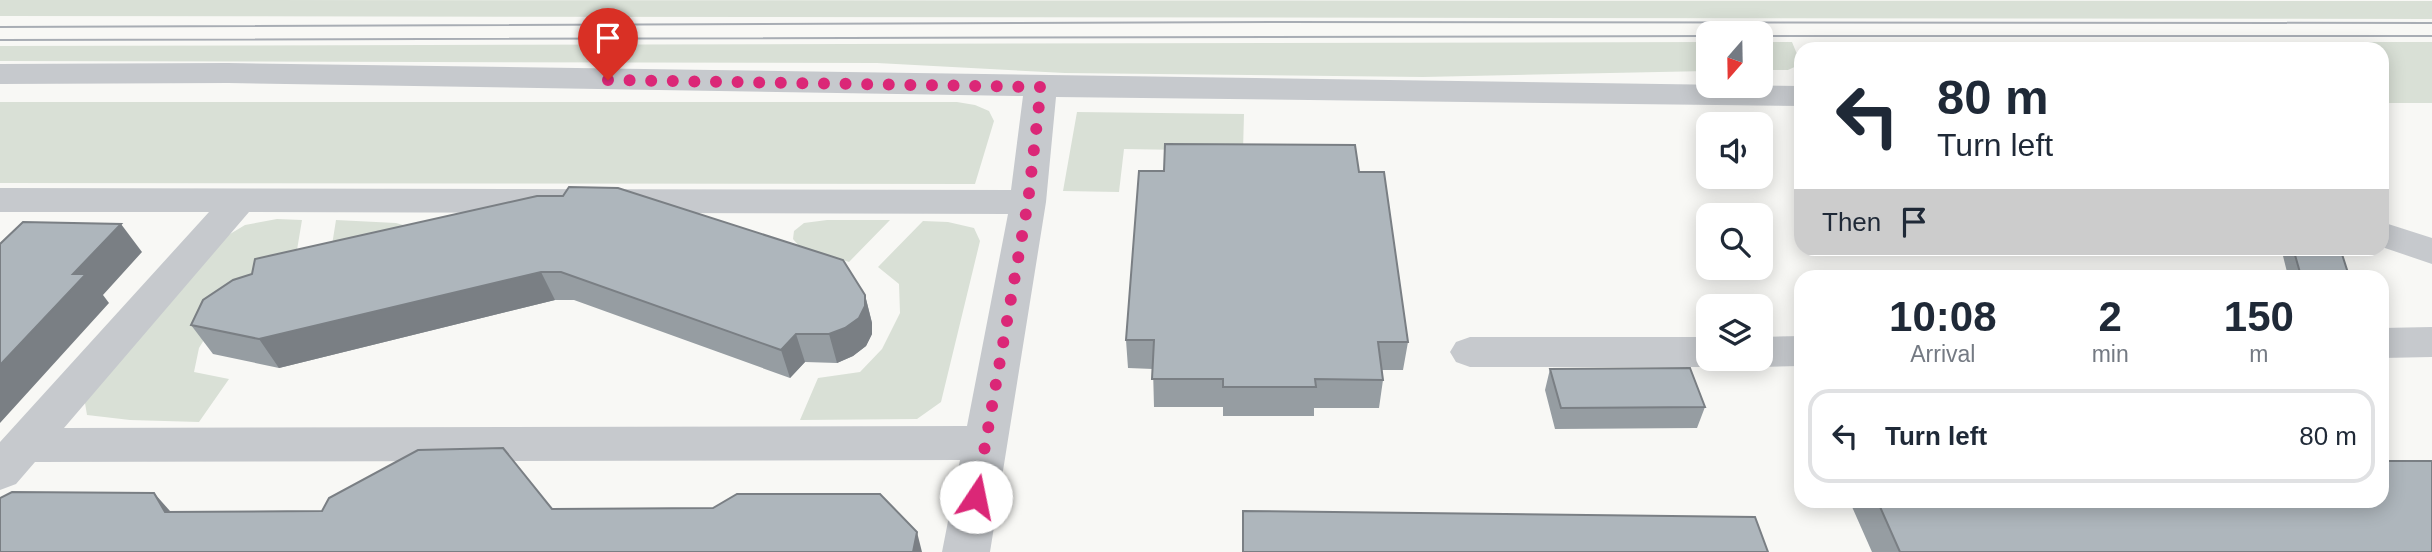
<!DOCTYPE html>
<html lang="en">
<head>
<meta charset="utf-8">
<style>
	:root { --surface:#fff; --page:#f2f2f3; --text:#1f2937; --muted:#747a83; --line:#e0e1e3 }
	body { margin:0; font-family:Arial,sans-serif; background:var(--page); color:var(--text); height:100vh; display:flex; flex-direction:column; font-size:26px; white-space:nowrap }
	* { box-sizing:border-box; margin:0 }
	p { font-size:23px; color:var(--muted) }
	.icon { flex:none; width:38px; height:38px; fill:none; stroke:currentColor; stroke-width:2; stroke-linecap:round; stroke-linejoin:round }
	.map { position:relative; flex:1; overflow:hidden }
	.panel { position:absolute; left:1794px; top:270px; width:595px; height:238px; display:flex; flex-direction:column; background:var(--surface); border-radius:21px; box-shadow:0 4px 18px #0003 }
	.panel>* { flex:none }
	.hud { position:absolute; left:1794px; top:42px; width:595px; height:214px; border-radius:21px; box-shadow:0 4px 18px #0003; background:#fff; color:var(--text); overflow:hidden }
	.needle { width:46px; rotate:200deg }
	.buttons { position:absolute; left:1696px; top:21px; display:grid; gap:14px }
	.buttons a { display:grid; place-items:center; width:77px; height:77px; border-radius:14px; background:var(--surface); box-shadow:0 4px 18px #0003; font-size:35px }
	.pin { position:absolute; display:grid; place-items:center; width:60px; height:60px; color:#fff; margin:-72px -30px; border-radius:50% 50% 50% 0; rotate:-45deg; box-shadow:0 0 7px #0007 }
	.pin .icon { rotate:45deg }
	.me { position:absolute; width:77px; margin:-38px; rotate:11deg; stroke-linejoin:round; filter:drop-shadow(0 0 5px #0008) }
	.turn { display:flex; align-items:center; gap:24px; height:147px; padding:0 28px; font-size:32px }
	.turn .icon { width:91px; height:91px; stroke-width:2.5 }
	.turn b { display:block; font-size:49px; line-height:60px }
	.then { display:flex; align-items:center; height:66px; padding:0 28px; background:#0003; gap:14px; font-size:26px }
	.eta { display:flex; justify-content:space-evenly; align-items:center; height:119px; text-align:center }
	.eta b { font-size:42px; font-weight:800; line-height:49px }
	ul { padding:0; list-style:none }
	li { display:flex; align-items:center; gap:21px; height:94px; margin:0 14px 10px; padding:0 14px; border:4px solid var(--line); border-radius:21px }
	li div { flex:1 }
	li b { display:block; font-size:26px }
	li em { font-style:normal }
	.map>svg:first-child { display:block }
</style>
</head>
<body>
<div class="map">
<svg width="2432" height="552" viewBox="0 0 2432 552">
	<rect width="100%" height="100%" fill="#f8f8f5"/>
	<!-- green -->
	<path fill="#d9e0d6" d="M 0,0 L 2432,1 L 2432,19 L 0,16 Z
		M 1708,42 L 1708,71 L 1423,77 L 1065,73 L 877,63 L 0,61 L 0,46 Z
		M 1761,42 L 1792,42 L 1801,64 L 1788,70 L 1761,70 Z
		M 1879,42 L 2432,42 L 2432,103 L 2382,103 L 2382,49 L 1884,49 Z
		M 0,102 L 957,102 L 975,105 L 989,111 L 994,121 L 975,184 L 0,183 Z
		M 1077,112 L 1244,114 L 1243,151 L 1124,149 L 1119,192 L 1063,191 Z
		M 277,219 L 302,220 L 294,268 L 221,312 L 199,348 L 194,372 L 229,379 L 199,422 L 130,420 L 87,415 L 84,397 L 225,237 L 245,225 Z
		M 336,220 L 396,223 L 414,228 L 329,264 Z
		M 827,220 L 890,220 L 849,262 L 799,246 L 793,239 L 794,231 L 804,223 Z
		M 923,221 L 948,222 L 974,228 L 980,241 L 941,402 L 917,419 L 800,420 L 818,378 L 860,372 L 882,349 L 900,313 L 899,284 L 878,267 Z"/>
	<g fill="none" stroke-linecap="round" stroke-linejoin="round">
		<!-- street -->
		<path fill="#c6c9cd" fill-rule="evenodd" d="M 228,63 L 1801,86 L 1801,106 L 1056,97 L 1046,202 L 990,552 L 942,552 L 960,460 L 35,462 L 16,484 L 0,490 L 0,442 L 209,212 L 0,212 L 0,188 L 1011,190 L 1023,96 L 228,83 L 0,84 L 0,64 ZM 249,212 L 1008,214 L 967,426 L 64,428 Z
			M 2382,222 L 2432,238 L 2432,264 L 2382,247 Z
			M 2432,327 L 2432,357 L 2382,358 L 2382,328 Z
			M 1801,336 L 1801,366 L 1760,367 L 1746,362 L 1743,359 L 1760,359 L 1760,337 Z
			M 1470,337 L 1708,337 L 1708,359 L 1725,359 L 1722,362 L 1708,367 L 1470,367 L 1456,362 L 1450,352 L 1456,342 Z"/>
		<!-- tram -->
		<path stroke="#a8adb4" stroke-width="2" d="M 0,27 L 1277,22 L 2432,23
			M 1760,36 L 2432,36
			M 0,40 L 1708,36"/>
	</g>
	<!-- wall -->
	<path fill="#969da2" d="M 1359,172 L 1408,342 L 1403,370 L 1382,370 L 1383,380 L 1379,408 L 1314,408 L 1314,416 L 1223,416 L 1223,407 L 1154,407 L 1153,369 L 1128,368 L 1126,340 Z
		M 563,196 L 865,295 L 872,323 L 872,334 L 866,346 L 853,356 L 837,363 L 805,362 L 790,378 L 574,300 L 555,300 L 279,368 L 213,354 L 191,325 Z
		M 2281,248 L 2340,248 L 2349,276 L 2288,276 Z
		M 1550,369 L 1705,407 L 1697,428 L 1555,429 L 1545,390 Z
		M 1849,500 L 2382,500 L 2432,552 L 1872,552 Z"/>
	<!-- shaded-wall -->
	<path fill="#7a7f84" d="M 121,224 L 142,252 L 103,295 L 109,303 L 0,423 L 0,365 L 73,274 Z
		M 541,272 L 555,300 L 279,368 L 259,339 Z
		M 865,295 L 872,323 L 872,334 L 866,346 L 853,356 L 837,363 L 829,334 Z
		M 796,334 L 805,362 L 790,378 L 781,350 Z
		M 154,493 L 178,520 L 165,512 Z
		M 917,532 L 922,552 L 913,552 Z"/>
	<!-- building -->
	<path fill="#aeb6bc" stroke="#7a7f84" stroke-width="2" d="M 1165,144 L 1355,145 L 1359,172 L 1384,172 L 1408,342 L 1378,342 L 1383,380 L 1315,379 L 1316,387 L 1223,387 L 1223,379 L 1152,379 L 1154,340 L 1126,340 L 1139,171 L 1164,171 Z
		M 569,187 L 618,188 L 843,260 L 865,295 L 865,306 L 859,318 L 845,328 L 829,334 L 796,334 L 781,350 L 561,272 L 541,272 L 259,339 L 191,325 L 203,300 L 233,280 L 252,274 L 255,259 L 537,196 L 563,196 Z
		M 23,222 L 121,224 L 73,274 L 86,274 L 0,365 L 0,244 Z
		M 2293,248 L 2340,248 L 2349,276 L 2301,276 Z
		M 1690,368 L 1705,407 L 1561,408 L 1550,369 Z
		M 503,448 L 552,509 L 713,508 L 737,494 L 880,494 L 917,532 L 913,552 L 0,552 L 0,498 L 12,492 L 154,493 L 165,512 L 322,511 L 329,498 L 418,450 Z
		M 2382,461 L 2432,461 L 2432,552 L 1900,552 L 1877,500 L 2382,500 Z
		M 1243,511 L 1755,517 L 1768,552 L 1243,552 Z"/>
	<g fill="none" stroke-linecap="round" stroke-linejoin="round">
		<!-- route -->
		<path stroke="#db2777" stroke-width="12" stroke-dasharray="0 21.6" d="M 608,80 L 1041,87 L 1028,202 L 976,497"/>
	</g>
</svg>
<div class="buttons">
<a><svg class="needle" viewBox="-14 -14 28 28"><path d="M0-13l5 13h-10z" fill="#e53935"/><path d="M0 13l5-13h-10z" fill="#747a83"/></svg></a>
<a><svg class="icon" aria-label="sound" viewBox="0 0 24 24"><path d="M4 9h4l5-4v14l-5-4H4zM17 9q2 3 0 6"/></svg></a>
<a><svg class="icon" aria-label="search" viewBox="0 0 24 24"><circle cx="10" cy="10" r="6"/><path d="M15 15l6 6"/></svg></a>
<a><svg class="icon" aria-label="layers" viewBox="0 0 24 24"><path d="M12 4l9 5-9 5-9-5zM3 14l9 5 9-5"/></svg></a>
</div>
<div class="pin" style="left:608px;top:80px;background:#d93025"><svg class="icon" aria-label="arrive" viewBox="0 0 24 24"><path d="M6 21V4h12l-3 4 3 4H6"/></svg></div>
<svg class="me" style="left:976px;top:497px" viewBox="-20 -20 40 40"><circle r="19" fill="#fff"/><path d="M0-13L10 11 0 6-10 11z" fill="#db2777"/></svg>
<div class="hud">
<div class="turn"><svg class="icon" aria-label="left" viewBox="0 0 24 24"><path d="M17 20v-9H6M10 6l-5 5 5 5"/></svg><div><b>80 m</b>Turn left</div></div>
<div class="then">Then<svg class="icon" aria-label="arrive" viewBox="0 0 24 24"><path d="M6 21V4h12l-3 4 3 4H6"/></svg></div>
</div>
<section class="panel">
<div class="eta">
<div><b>10:08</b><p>Arrival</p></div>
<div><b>2</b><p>min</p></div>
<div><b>150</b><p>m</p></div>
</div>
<ul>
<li><svg class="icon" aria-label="left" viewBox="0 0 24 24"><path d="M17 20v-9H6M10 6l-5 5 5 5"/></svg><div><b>Turn left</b></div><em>80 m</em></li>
</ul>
</section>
</div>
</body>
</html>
